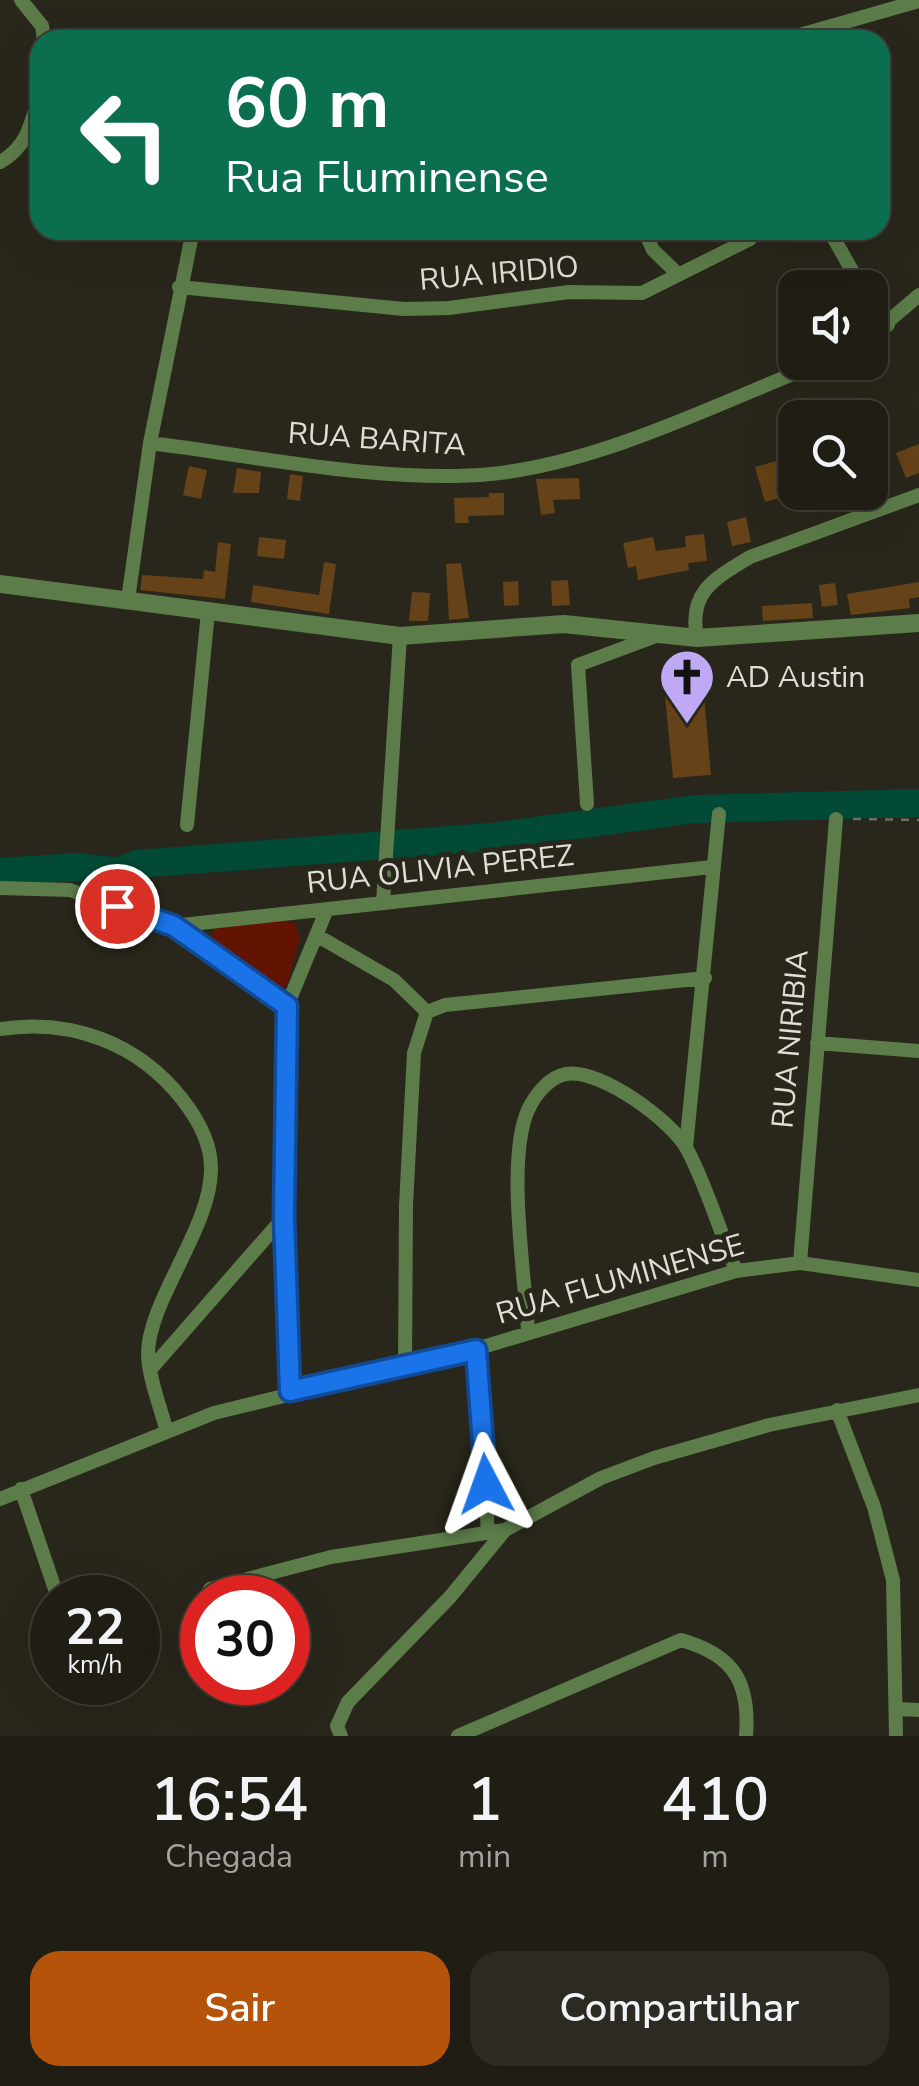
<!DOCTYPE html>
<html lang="pt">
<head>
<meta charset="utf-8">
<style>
	:root { --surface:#1f1d14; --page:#2c2a22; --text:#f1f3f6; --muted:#a1a2a0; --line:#3c3b34; --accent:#b45309 }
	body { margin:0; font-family:"Nunito Sans",sans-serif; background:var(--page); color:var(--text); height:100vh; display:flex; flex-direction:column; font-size:38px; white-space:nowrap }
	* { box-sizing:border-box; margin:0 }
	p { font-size:32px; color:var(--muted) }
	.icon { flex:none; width:55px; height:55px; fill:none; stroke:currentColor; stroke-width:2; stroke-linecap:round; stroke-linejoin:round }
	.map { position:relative; height:1736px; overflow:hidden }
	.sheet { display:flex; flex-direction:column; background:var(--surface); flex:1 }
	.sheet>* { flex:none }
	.top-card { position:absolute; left:30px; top:30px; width:860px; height:210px; border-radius:30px; box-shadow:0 10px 40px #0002,0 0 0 2px var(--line); background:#0b6e4f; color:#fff; overflow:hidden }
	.tools { position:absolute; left:778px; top:270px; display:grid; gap:20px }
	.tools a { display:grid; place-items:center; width:110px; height:110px; border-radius:20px; background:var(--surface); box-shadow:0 10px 40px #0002,0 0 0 2px var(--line); font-size:50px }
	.speed { position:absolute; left:30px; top:1575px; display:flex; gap:20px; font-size:50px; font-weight:700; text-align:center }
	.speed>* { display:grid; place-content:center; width:130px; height:130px; border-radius:50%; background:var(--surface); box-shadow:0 10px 40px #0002,0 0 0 2px var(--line); line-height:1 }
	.speed small { font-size:25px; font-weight:400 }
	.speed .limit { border:15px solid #d22; background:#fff; color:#111 }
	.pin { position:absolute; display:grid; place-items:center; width:85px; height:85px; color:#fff; margin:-42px; border:5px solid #fff; border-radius:50%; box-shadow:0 2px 10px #0007 }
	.me { position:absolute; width:110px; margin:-55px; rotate:356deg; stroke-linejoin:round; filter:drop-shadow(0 0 8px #0008) }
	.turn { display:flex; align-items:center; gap:35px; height:210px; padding:0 30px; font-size:45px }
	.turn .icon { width:130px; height:130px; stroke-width:2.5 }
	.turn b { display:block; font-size:70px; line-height:85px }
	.eta { display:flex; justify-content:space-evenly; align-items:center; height:170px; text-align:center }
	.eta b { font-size:60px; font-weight:600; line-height:70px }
	.primary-button { display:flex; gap:20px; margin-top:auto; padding:20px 30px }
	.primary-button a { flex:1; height:115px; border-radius:30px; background:var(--accent); color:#fff; font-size:40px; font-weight:600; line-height:115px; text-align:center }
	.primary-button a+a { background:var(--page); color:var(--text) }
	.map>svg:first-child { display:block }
</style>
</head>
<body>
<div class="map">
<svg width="919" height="1736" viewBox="0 0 919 1736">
	<rect width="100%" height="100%" fill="#29271b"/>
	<!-- green -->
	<path fill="#631400" d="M 288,920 L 296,925 L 300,938 L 287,985 L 281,989 L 214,952 L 208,942 L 215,928 Z"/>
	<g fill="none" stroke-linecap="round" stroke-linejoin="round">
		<!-- river -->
		<path stroke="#004a36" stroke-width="28" d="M 0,872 L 77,867 L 118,872 L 137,864 L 491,837 L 695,809 L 919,803"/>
	</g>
	<!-- building -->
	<path fill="#654217" d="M 919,444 L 919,473 L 906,478 L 896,453 Z
		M 780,460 L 790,495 L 765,502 L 755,467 Z
		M 189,466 L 207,470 L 201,499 L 183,495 Z
		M 237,468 L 261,472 L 259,493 L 233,493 Z
		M 290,474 L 303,476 L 300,501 L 287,499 Z
		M 579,478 L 580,499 L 553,500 L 555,513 L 541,515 L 536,479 Z
		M 489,493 L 504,493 L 504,515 L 468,516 L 469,523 L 455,523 L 454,498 L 489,497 Z
		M 746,517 L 751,542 L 732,546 L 727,522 Z
		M 704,534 L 707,561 L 688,563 L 689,570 L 638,580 L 636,566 L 628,568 L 623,543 L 653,537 L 656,551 L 686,547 L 685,536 Z
		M 259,537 L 286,540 L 284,559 L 257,556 Z
		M 218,542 L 231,544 L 225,599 L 140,590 L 142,575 L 203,579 L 204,570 L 215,572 Z
		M 324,562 L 336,564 L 329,614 L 251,602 L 253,585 L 319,595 Z
		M 461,563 L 469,618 L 449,620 L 446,564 Z
		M 568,580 L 570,605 L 552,606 L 551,581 Z
		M 518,581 L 519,605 L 504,606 L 503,582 Z
		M 919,582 L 919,597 L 909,599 L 910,608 L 851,615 L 847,594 Z
		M 835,583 L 838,605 L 822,607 L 819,585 Z
		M 412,592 L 430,593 L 428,621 L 409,621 Z
		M 812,603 L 813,618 L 763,621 L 762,606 Z
		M 688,666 L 702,673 L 711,775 L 673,778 L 663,676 Z"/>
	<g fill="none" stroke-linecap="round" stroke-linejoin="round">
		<!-- path -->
		<path stroke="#6f6d62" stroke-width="2.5" stroke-dasharray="8 8" stroke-linecap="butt" d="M 853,819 L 919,820"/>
		<!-- minor -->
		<path stroke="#5c7c49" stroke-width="14" d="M 21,0 L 42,26 L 44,40
			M 782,40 L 919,1
			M 0,162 C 28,147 32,121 40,92
			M 644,230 L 653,250 L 678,274
			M 829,230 L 862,288
			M 179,287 L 404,309 L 449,308 L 569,292 L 642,293 L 750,239
			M 870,302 L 888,325
			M 870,337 L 919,295
			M 150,443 C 256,456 386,484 491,474 C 601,463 719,403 822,362
			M 128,600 L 150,443 L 193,230
			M 697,638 C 688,592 714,579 750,557 L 919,495
			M 587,804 L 578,665 L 656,636
			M 187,825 L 208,612
			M 0,888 L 70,890 L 173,926 L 287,1006
			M 383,903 L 400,636
			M 173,926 L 712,867
			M 316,935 L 394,980 L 427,1012
			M 0,1029 C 71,1018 138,1043 182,1099 C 197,1118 211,1143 211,1168 C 212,1227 147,1302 148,1355 C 149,1379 160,1405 166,1429
			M 817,1043 L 919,1051
			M 686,1147 L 719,814
			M 800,1263 L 836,819
			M 528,1332 C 525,1275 506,1160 528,1110 C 535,1095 549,1077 566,1074 C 600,1068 672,1121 687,1149 C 707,1187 720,1231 736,1271
			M 476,1349 L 488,1533
			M 405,1364 L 406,1205 L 414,1053 L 427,1012 L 445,1005 L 705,978
			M 150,1370 L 284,1217
			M 290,1391 L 284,1217 L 287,1006 L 327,909
			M 837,1410 L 874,1507 L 893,1580 L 896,1736
			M 21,1489 L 58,1598
			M 0,1499 L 214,1413 L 476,1349 L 736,1271 L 800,1263 L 919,1280
			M 210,1589 L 331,1557 L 505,1530 L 601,1478 L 654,1458 L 769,1425 L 919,1395
			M 897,1709 L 919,1710
			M 341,1736 L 337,1726 L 348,1702 L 450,1597 L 505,1530
			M 458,1736 L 681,1640 C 734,1655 750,1682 746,1736"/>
		<!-- tertiary -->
		<path stroke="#5c7c49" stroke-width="18" d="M 0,584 L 400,636 L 564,624 L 697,638 L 919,623"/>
	</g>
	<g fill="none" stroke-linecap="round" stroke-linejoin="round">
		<!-- route casing -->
		<g stroke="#114b97" stroke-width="25">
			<path id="route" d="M 117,906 L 174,926 L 287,1006 L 284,1217 L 290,1391 L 476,1350 L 486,1484"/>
		</g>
		<!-- route -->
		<use href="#route" stroke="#1a73e8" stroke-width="18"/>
	</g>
	<!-- icons -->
	<defs>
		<g id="church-pin" transform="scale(2.875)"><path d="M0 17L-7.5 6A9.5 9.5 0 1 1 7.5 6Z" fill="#bfa9f4" stroke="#29271b"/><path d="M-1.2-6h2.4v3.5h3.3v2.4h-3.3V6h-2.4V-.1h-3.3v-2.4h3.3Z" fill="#111"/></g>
	</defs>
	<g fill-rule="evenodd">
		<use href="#church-pin" x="687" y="677"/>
	</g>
	<g text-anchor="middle" stroke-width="10" stroke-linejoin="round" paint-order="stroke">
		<!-- street labels -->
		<g font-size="30" fill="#e0dfd7" stroke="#29271b">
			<text transform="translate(499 273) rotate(-5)" y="10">RUA IRIDIO</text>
			<text transform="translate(377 439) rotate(4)" y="10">RUA BARITA</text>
			<text transform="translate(440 869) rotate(-6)" y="10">RUA OLIVIA PEREZ</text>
			<text transform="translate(790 1039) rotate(-85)" y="10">RUA NIRIBIA</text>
			<text transform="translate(620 1279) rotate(-16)" y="10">RUA FLUMINENSE</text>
		</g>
		<!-- poi labels -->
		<g font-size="30" fill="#e0dfd7" stroke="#29271b" text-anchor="start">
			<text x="726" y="687">AD Austin</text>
		</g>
	</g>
</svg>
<div class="tools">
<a><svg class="icon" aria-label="sound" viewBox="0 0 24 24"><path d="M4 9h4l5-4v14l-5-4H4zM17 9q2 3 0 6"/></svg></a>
<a><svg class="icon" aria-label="search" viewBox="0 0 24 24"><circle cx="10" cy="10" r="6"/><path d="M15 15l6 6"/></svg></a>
</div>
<div class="speed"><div>22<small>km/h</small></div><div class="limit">30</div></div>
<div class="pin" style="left:117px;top:906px;background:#d93025"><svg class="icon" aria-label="arrive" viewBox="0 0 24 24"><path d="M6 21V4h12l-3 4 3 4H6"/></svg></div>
<svg class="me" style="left:486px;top:1484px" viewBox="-20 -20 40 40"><path d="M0-17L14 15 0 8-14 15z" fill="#1a73e8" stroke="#fff" stroke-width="4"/></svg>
<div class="top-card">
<div class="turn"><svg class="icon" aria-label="left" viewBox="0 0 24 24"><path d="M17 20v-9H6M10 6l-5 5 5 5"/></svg><div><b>60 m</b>Rua Fluminense</div></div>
</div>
</div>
<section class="sheet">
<div class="eta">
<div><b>16:54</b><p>Chegada</p></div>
<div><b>1</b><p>min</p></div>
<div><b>410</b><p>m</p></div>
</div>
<div class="primary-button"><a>Sair</a><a>Compartilhar</a></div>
</section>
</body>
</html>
